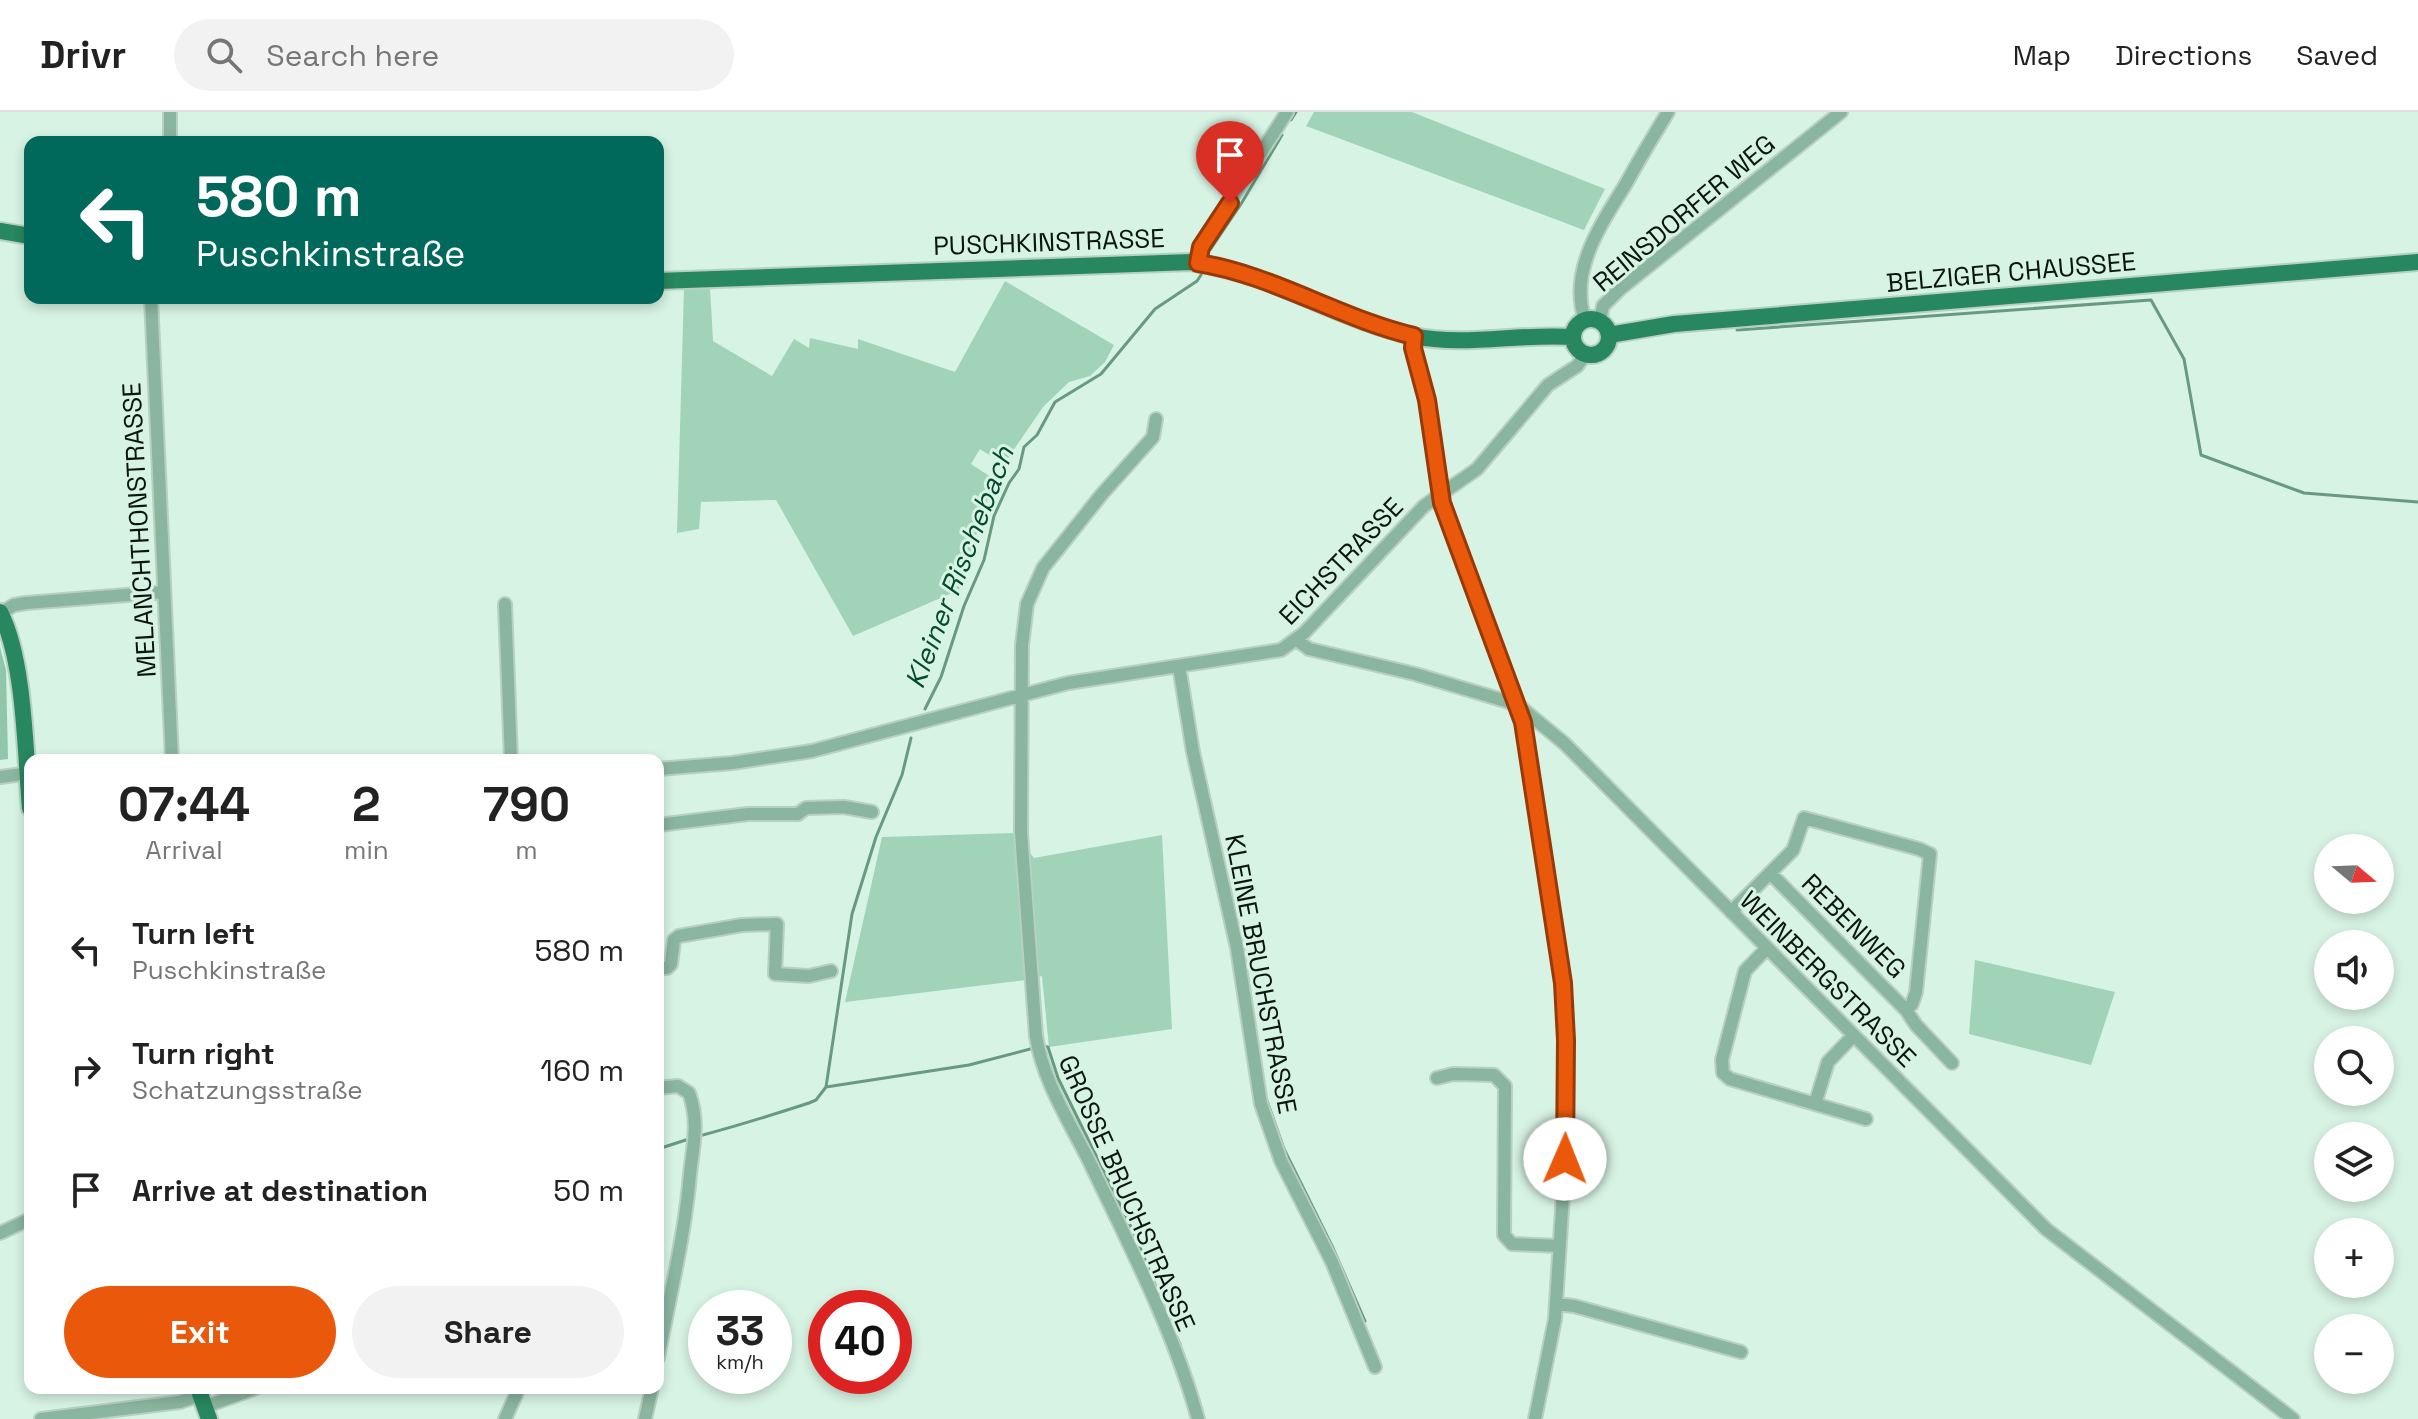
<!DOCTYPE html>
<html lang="en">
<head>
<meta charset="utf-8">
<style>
	:root { --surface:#fff; --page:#f2f2f2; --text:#222; --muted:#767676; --line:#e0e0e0; --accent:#ea580c }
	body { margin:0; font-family:"Space Grotesk",sans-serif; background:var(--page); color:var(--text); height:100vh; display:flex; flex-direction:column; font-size:30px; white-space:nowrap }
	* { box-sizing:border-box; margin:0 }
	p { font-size:26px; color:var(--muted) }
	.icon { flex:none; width:44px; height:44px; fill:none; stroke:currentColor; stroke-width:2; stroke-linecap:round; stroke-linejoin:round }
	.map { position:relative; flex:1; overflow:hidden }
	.panel { position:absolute; left:24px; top:642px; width:640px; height:640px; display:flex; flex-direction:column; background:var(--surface); border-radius:16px; box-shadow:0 4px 12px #0003 }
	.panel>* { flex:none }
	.hud { position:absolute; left:24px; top:24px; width:640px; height:168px; border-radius:16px; box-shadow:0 4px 12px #0003; background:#00695c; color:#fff; overflow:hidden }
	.needle { width:52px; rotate:109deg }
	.tools { position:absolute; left:2314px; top:722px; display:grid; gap:16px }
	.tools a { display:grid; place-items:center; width:80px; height:80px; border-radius:50%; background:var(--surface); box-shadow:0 4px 12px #0003; font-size:40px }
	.speed { position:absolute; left:688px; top:1178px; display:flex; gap:16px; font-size:40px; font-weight:700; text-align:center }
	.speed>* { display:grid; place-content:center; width:104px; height:104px; border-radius:50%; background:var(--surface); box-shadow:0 4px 12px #0003; line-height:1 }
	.speed small { font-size:20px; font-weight:400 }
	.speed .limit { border:12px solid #d22; background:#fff; color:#111 }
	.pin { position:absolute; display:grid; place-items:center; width:68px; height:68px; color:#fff; margin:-82px -34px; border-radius:50% 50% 50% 0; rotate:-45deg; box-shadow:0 0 8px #0007 }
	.pin .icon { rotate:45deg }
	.me { position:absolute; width:88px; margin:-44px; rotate:1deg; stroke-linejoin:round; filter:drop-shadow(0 0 6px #0008) }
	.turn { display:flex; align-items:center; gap:28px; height:168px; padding:0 40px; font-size:36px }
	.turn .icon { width:104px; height:104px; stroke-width:2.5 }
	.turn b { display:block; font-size:56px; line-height:68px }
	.eta { display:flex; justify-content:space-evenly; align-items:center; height:136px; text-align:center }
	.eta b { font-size:48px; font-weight:700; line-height:56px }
	.primary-button { display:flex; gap:16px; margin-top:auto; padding:16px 40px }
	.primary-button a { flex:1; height:92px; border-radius:48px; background:var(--accent); color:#fff; font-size:32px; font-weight:700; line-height:92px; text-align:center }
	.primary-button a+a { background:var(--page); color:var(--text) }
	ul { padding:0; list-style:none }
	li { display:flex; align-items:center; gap:24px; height:120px; padding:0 40px }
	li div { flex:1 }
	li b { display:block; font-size:30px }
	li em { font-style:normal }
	header { display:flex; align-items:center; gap:48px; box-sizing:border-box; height:112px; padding:0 40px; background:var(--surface); border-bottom:2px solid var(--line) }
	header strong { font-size:38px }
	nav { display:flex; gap:44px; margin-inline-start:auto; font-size:28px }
	.search { width:560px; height:72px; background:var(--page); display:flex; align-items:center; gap:20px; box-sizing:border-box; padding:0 28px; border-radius:44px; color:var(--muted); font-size:30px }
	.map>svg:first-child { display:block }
</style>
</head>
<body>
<header>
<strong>Drivr</strong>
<div class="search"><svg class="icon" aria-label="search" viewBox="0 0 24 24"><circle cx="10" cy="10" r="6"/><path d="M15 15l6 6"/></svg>Search here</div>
<nav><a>Map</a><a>Directions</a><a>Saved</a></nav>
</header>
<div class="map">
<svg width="2418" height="1307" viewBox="0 0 2418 1307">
	<rect width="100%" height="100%" fill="#d7f3e3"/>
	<!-- green -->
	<path fill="#a1d3b9" d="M 1314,0 L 1412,0 L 1605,77 L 1584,118 L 1306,14 Z
		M 1005,169 L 1114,233 L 1105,250 L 1090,264 L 1069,270 L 1043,295 L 1004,352 L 939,312 L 980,337 L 971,352 L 994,367 L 959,478 L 853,524 L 776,388 L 701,390 L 699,417 L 677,421 L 684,176 L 710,175 L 713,229 L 772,264 L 794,227 L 809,236 L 810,226 L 858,237 L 858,227 L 955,260 Z
		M 1014,721 L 1034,746 L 1162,723 L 1172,917 L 1049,935 L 1042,864 L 1026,868 L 845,890 L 882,725 Z
		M 1975,848 L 2115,880 L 2091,953 L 1969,922 Z"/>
	<!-- forest -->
	<path fill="#92c6ab" d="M 0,535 L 6,558 L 8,647 L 0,648 Z"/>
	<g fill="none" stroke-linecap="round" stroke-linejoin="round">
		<!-- stream -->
		<path stroke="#689a80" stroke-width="3" d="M 1291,8 L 1296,0
			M 1210,138 L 1241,92 L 1282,23
			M 1737,218 L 2151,188 L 2184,247 L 2201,343 L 2304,381 L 2418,390
			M 925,597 L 941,565 L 964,494 L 984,448 L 994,404 L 1009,371 L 1019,357 L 1024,335 L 1037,323 L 1055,290 L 1101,262 L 1155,197 L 1197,169 L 1201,163
			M 1041,934 L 1048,935 L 1058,966 L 1135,1123 L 1163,1192
			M 826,975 L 969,953 L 1034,936
			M 1266,986 L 1284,1037 L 1333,1136 L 1365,1209
			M 699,1024 C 737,1014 772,1003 809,991 L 816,988 L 826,975 L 852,802 L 876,725 L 902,663 L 911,626
			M 658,1037 L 692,1026
			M 1173,1217 L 1180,1232"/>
		<!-- minor casing -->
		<g stroke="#b7d0c1" stroke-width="16">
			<path id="minor" d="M 170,30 L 170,0
				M 1198,151 L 1201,135 L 1207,125 L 1287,0
				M 151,186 L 172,648
				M 1585,208 C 1568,158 1602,111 1627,70 C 1640,46 1654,23 1668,0
				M 1600,209 L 1603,194 L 1620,177 L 1841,0
				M 1414,224 L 1413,236 L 1427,288 L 1442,391 L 1523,610 L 1561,853 L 1566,913 L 1564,1066 L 1555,1207 L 1535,1307
				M 1156,307 L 1153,325 L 1102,382 L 1043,456 L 1027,492 L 1022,533 L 1021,720 L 1036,924 C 1043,970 1071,1012 1091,1053 C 1130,1135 1174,1219 1198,1307
				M 505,492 L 511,648
				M 1,501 L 14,493 L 26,491 L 164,480
				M 1297,528 L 1309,537 L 1415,562 L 1509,590 L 1519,594 L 1564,631 L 2046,1117 L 2293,1307
				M 1179,554 L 1193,640 L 1237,836 L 1261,992 L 1281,1049 L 1332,1150 L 1375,1255
				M 658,657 L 732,651 L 812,639 L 1068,571 L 1281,538 L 1304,521 L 1424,394 L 1477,357 L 1548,273 L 1577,254 L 1585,243
				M 0,665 L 30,661
				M 658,713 L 748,702 L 798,702 L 806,696 L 844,695 L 872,700
				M 1731,800 L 1793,738 L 1804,706 L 1919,737 L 1930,742 L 1916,880 L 1912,892 L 1906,898 L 1770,761
				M 1767,836 L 1745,859 L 1722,948 L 1723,961 L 1730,967 L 1866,1007
				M 658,856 L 667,856 L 671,852 L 674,828 L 679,824 L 742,813 L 777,812 L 775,862 L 809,864 L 831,859
				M 1906,898 L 1916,913 L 1952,951
				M 1437,966 L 1453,962 L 1494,963 L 1505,974 L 1504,1123 L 1512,1132 L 1559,1134
				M 658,976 L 678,974 L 689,981 C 701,1014 691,1040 689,1073 C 683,1131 669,1188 658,1246
				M 1815,992 L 1828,950 L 1853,924
				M 0,1121 L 30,1107
				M 1556,1192 L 1574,1194 L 1741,1240
				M 204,1295 L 256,1276
				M 41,1307 L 180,1290 L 200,1283
				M 505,1307 L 519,1276
				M 645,1307 L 652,1276"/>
		</g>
		<!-- major casing -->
		<g stroke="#b7d0c1" stroke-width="20">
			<path id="major" d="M 0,119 L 30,124
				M 658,169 L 1191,150 C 1269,160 1337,207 1413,224 C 1466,235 1519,221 1573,225
				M1573 225a18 18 0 1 1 36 0a18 18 0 1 1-36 0Z
				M 1609,223 L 1674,212 L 2418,150
				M 0,500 C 25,549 25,640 30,696
				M 198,1276 L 209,1307"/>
		</g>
		<!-- minor -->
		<use href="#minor" stroke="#8ab59e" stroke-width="12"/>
		<!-- major -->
		<use href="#major" stroke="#27875f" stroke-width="16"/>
	</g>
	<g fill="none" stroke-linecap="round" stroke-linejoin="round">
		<!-- route casing -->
		<g stroke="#983908" stroke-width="20">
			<path id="route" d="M 1230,91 L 1201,135 L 1198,151 C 1271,162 1341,207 1414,224 L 1413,236 L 1427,288 L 1442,391 L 1523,610 L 1563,871 L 1566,928 L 1565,1047"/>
		</g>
		<!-- route -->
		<use href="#route" stroke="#ea580c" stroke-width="14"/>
	</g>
	<g text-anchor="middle" stroke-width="6" stroke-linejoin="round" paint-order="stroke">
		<!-- street labels -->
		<g font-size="26" fill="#0c1611" stroke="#d7f3e3">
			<text transform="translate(1684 101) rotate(-40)" y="9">REINSDORFER WEG</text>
			<text transform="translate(1049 130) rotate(-2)" y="9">PUSCHKINSTRASSE</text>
			<text transform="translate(2011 160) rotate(-5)" y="9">BELZIGER CHAUSSEE</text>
			<text transform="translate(139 418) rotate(-93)" y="9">MELANCHTHONSTRASSE</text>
			<text transform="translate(1341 449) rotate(-46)" y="9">EICHSTRASSE</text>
			<text transform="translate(1854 814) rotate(45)" y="9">REBENWEG</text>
			<text transform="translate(1261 862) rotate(79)" y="9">KLEINE BRUCHSTRASSE</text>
			<text transform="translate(1828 867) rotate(45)" y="9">WEINBERGSTRASSE</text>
			<text transform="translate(1127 1081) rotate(66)" y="9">GROSSE BRUCHSTRASSE</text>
		</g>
		<!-- water labels -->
		<g font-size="28" font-style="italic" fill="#054a30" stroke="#d7f3e3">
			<text transform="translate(959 455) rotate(-69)" y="10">Kleiner Rischebach</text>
		</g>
	</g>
</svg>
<div class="tools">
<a><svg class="needle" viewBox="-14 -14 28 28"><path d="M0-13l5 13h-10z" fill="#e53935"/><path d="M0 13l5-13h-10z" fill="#767676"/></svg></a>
<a><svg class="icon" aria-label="sound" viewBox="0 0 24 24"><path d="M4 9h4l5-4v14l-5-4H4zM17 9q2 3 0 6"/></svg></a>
<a><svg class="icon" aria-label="search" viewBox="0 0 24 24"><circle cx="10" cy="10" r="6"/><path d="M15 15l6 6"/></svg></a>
<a><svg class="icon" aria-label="layers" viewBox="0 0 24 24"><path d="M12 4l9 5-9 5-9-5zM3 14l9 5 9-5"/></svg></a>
<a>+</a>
<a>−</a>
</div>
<div class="speed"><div>33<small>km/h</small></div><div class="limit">40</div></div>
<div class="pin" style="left:1230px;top:91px;background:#d93025"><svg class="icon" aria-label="arrive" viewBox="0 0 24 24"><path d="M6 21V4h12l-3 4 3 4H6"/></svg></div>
<svg class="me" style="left:1565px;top:1047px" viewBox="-20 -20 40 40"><circle r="19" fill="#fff"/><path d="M0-13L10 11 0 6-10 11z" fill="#ea580c"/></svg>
<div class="hud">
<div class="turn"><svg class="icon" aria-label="left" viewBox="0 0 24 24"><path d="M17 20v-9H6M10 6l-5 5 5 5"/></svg><div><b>580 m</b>Puschkinstraße</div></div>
</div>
<section class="panel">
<div class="eta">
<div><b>07:44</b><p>Arrival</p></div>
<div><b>2</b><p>min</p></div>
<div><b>790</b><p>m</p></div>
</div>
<ul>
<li><svg class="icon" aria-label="left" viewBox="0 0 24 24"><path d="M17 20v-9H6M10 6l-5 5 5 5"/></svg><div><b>Turn left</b><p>Puschkinstraße</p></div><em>580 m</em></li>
<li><svg class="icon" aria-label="right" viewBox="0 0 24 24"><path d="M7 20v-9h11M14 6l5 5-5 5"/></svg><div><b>Turn right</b><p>Schatzungsstraße</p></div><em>160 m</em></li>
<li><svg class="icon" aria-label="arrive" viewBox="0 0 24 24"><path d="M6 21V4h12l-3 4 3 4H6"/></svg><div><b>Arrive at destination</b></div><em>50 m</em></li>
</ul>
<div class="primary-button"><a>Exit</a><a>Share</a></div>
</section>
</div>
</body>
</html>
